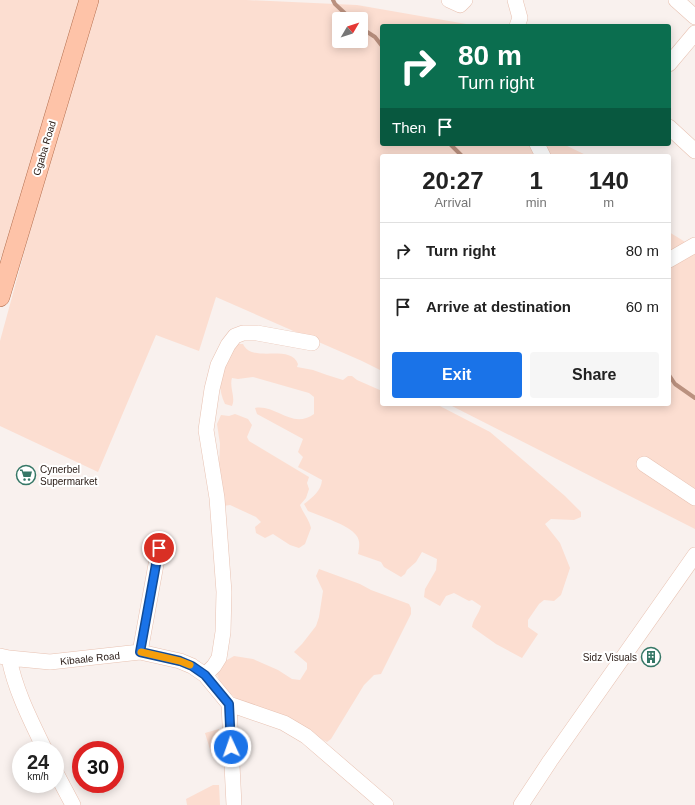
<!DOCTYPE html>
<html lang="en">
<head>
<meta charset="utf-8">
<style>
	:root { --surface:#fff; --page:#f6f6f6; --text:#222; --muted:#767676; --line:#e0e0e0; --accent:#1a73e8 }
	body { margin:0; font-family:Helvetica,sans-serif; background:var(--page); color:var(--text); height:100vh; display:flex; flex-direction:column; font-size:15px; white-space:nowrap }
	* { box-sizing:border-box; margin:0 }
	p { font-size:13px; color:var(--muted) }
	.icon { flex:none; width:22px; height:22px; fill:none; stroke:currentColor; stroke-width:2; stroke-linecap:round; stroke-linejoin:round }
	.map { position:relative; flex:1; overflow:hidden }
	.drawer { position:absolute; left:380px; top:154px; width:291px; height:252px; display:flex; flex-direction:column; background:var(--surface); border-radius:4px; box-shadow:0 2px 10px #0003 }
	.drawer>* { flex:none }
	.banner { position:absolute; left:380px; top:24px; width:291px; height:122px; border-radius:4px; box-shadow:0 2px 10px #0003; background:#0b6e4f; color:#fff; overflow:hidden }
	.needle { width:26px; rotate:51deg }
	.controls { position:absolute; left:332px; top:12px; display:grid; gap:8px }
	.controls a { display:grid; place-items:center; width:36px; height:36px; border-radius:4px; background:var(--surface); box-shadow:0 2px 10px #0003; font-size:20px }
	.speed { position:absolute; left:12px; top:741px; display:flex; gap:8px; font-size:20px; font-weight:700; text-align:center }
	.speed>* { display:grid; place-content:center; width:52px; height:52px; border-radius:50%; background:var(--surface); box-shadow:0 2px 10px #0003; line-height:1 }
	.speed small { font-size:10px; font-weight:400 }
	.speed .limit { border:6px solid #d22; background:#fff; color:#111 }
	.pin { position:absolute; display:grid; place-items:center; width:34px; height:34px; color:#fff; margin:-17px; border:2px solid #fff; border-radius:50%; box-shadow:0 1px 4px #0007 }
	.me { position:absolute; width:44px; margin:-22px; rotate:357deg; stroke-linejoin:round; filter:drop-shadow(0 0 3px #0008) }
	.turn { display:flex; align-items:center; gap:14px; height:84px; padding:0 12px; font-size:18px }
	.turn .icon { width:52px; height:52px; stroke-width:2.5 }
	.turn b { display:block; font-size:28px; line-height:34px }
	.then { display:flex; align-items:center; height:38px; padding:0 12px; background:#0003; gap:8px; font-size:15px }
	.eta { display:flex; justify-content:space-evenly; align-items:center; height:68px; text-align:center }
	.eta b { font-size:24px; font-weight:700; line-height:28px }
	.button { display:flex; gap:8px; margin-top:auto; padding:8px 12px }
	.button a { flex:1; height:46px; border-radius:4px; background:var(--accent); color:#fff; font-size:16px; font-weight:700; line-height:46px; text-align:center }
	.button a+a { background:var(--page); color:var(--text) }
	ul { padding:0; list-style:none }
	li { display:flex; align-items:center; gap:12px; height:56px; padding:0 12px; border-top:1px solid var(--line) }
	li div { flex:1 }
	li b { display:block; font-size:15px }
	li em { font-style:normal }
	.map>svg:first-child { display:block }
</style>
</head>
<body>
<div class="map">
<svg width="695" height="805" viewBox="0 0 695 805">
	<rect width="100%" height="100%" fill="#f9f1ee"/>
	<!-- green -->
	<path fill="#fcded1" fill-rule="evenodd" d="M 0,0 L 246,0 L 357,5 L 472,25 L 472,26 L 382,26 L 382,144 L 563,144 L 588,156 L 382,156 L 382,371 L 362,361 L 216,297 L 199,351 L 156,335 L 98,472 L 0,426 L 0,341 L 47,169 L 0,259 ZM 339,19 L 361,19 L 361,41 L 339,41 Z
		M 669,232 L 695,248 L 695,529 L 448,404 L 669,404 Z
		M 237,344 L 243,344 C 252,364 290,343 298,364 L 297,367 L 313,370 L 327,375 L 343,380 L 348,376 L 352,376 L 357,380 L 382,391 L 382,404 L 436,404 L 490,432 L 565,496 L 581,512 L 581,517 L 574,520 L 551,519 L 545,524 L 560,543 L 570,568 L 561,595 L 554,601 L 544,600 L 539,604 L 528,620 L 528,627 L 538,634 L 522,658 L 496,644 L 472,627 C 473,619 479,614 481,606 L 472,600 L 469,601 L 454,593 L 446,596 L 440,606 L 424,597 L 425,589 L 436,570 L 437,559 L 422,552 L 416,562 L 407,570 L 405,574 L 401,577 L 384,567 L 381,562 L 358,554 C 359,548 361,541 356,535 C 349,525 320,516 308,511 L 304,504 C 313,497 321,491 322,480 L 298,467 L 303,457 L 298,452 L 303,439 L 257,414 L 255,408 C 276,404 292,430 314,414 L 314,397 L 309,393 L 253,377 L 238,379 L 232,378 C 229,387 236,397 232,406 L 225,404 C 214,381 223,363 237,344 Z
		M 235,414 L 248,419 L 252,425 L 247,437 L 249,441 L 309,477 L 307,483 L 309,489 L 306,498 L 300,505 C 303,513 309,519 311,528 L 305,544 L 299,548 L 290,545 L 273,534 L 265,538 L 256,533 L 255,527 L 261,522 L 256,517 L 230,505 L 223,506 L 219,466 L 220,444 L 217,424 L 221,415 L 229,416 Z
		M 319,569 L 360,584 L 371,590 L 409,604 L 411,608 L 411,614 L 381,674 L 374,675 L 364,685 L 331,739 L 327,742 C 317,737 308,732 299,727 C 270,714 231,707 217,675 L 222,663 L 234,656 L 253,659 L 278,670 L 292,679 L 300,680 L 307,669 L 307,663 L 294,652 L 302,644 L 316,626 L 319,617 L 323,591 L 316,576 Z
		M 219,729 L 226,751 L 212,756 L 205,733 Z
		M 213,785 L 219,785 L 220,805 L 187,805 L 186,799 Z"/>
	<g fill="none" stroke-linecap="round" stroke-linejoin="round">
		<!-- stream -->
		<path stroke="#ba917f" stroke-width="4" d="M 333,0 L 335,4 L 351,19
			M 361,28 L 375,37 L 382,46
			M 450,144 L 462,156
			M 669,375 L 675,384 L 695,398"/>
		<!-- minor casing -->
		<g stroke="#e8c2b2" stroke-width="16">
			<path id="minor" d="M 449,0 L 460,5 L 465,0
				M 515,0 L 520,18 L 517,26
				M 676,0 L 695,17
				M 669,64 L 695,33
				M 669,127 L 695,151
				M 537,144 L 543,156
				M 669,260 L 695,245
				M 644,464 L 695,498
				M 140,652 L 159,548
				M 0,656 L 9,658 L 50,662 L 140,652 L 180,661 L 192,666 L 205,675 L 229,704 L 234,805
				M 9,658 C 15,690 31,721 45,750
				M 205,675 L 214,666 L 219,658 L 223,632 L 224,592 L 217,498 L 206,430 L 212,389 L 218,365 L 228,345 L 235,336 L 243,333 L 257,333 L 312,343
				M 229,704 L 284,723 L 306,736 L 386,805
				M 55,771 L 73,805
				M 521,805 L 550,761 L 695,555"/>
		</g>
		<!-- major casing -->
		<g stroke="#b36e4e" stroke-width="20">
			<path id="major" d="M 0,297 L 89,0"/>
		</g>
		<!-- minor -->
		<use href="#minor" stroke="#fff" stroke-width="15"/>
		<!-- major -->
		<use href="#major" stroke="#fec3a8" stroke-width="19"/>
	</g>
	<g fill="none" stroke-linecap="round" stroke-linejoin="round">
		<!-- route casing -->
		<g stroke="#114b97" stroke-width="10">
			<path id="route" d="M 159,548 L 140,652 L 180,661 L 192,666 L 205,675 L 229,704 L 231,747"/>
		</g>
		<!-- route -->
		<use href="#route" stroke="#1a73e8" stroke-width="7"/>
		<!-- slow -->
		<path stroke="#f59e0b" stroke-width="7" d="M 141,652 L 180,661 L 190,665"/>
	</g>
	<!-- icons -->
	<defs>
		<g id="supermarket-ring" transform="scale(1)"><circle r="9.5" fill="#fff" stroke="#357766" stroke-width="1.5"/><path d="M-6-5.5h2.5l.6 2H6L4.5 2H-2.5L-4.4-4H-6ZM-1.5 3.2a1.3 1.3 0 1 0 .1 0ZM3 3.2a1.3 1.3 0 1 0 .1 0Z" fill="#357766"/></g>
		<g id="building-ring" transform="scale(1)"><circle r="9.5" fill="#fff" stroke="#357766" stroke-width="1.5"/><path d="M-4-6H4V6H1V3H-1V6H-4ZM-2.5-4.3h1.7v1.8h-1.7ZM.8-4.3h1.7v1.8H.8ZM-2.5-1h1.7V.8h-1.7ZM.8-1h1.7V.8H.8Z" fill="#357766"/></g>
	</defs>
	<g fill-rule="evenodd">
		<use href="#supermarket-ring" x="26" y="475"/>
		<use href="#building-ring" x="651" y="657"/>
	</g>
	<g text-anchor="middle" stroke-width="4" stroke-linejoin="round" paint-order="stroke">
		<!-- street labels -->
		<g font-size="10" fill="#281a14" stroke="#fff">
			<text transform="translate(44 148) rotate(-73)" y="4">Ggaba Road</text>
			<text transform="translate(90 658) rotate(-6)" y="4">Kibaale Road</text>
		</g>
		<!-- poi labels -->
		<g font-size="10" fill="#281a14" stroke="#fff" text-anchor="start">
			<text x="40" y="473">Cynerbel<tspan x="40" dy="12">Supermarket</tspan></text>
			<text x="637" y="661" text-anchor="end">Sidz Visuals</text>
		</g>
	</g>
</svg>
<div class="controls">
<a><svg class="needle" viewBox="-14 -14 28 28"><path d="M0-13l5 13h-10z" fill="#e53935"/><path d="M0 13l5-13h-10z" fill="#767676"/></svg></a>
</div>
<div class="speed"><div>24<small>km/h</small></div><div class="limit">30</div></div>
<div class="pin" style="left:159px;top:548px;background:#d93025"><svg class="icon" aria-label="arrive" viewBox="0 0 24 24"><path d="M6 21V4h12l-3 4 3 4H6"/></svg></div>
<svg class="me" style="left:231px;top:747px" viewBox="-20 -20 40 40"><circle r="17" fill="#1a73e8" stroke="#fff" stroke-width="3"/><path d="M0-11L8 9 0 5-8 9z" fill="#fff"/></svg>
<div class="banner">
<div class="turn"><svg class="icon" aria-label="right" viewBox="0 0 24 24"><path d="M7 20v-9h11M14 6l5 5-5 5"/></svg><div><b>80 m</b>Turn right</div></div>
<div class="then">Then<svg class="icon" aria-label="arrive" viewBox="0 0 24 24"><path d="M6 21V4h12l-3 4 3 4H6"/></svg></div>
</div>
<section class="drawer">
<div class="eta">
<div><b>20:27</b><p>Arrival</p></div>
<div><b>1</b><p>min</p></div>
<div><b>140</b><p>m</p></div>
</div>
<ul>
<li><svg class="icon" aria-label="right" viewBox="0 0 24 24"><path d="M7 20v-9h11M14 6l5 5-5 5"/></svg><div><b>Turn right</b></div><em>80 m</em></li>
<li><svg class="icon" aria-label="arrive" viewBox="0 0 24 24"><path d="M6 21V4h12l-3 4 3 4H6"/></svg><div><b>Arrive at destination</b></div><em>60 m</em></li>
</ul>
<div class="button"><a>Exit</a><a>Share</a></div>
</section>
</div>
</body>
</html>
